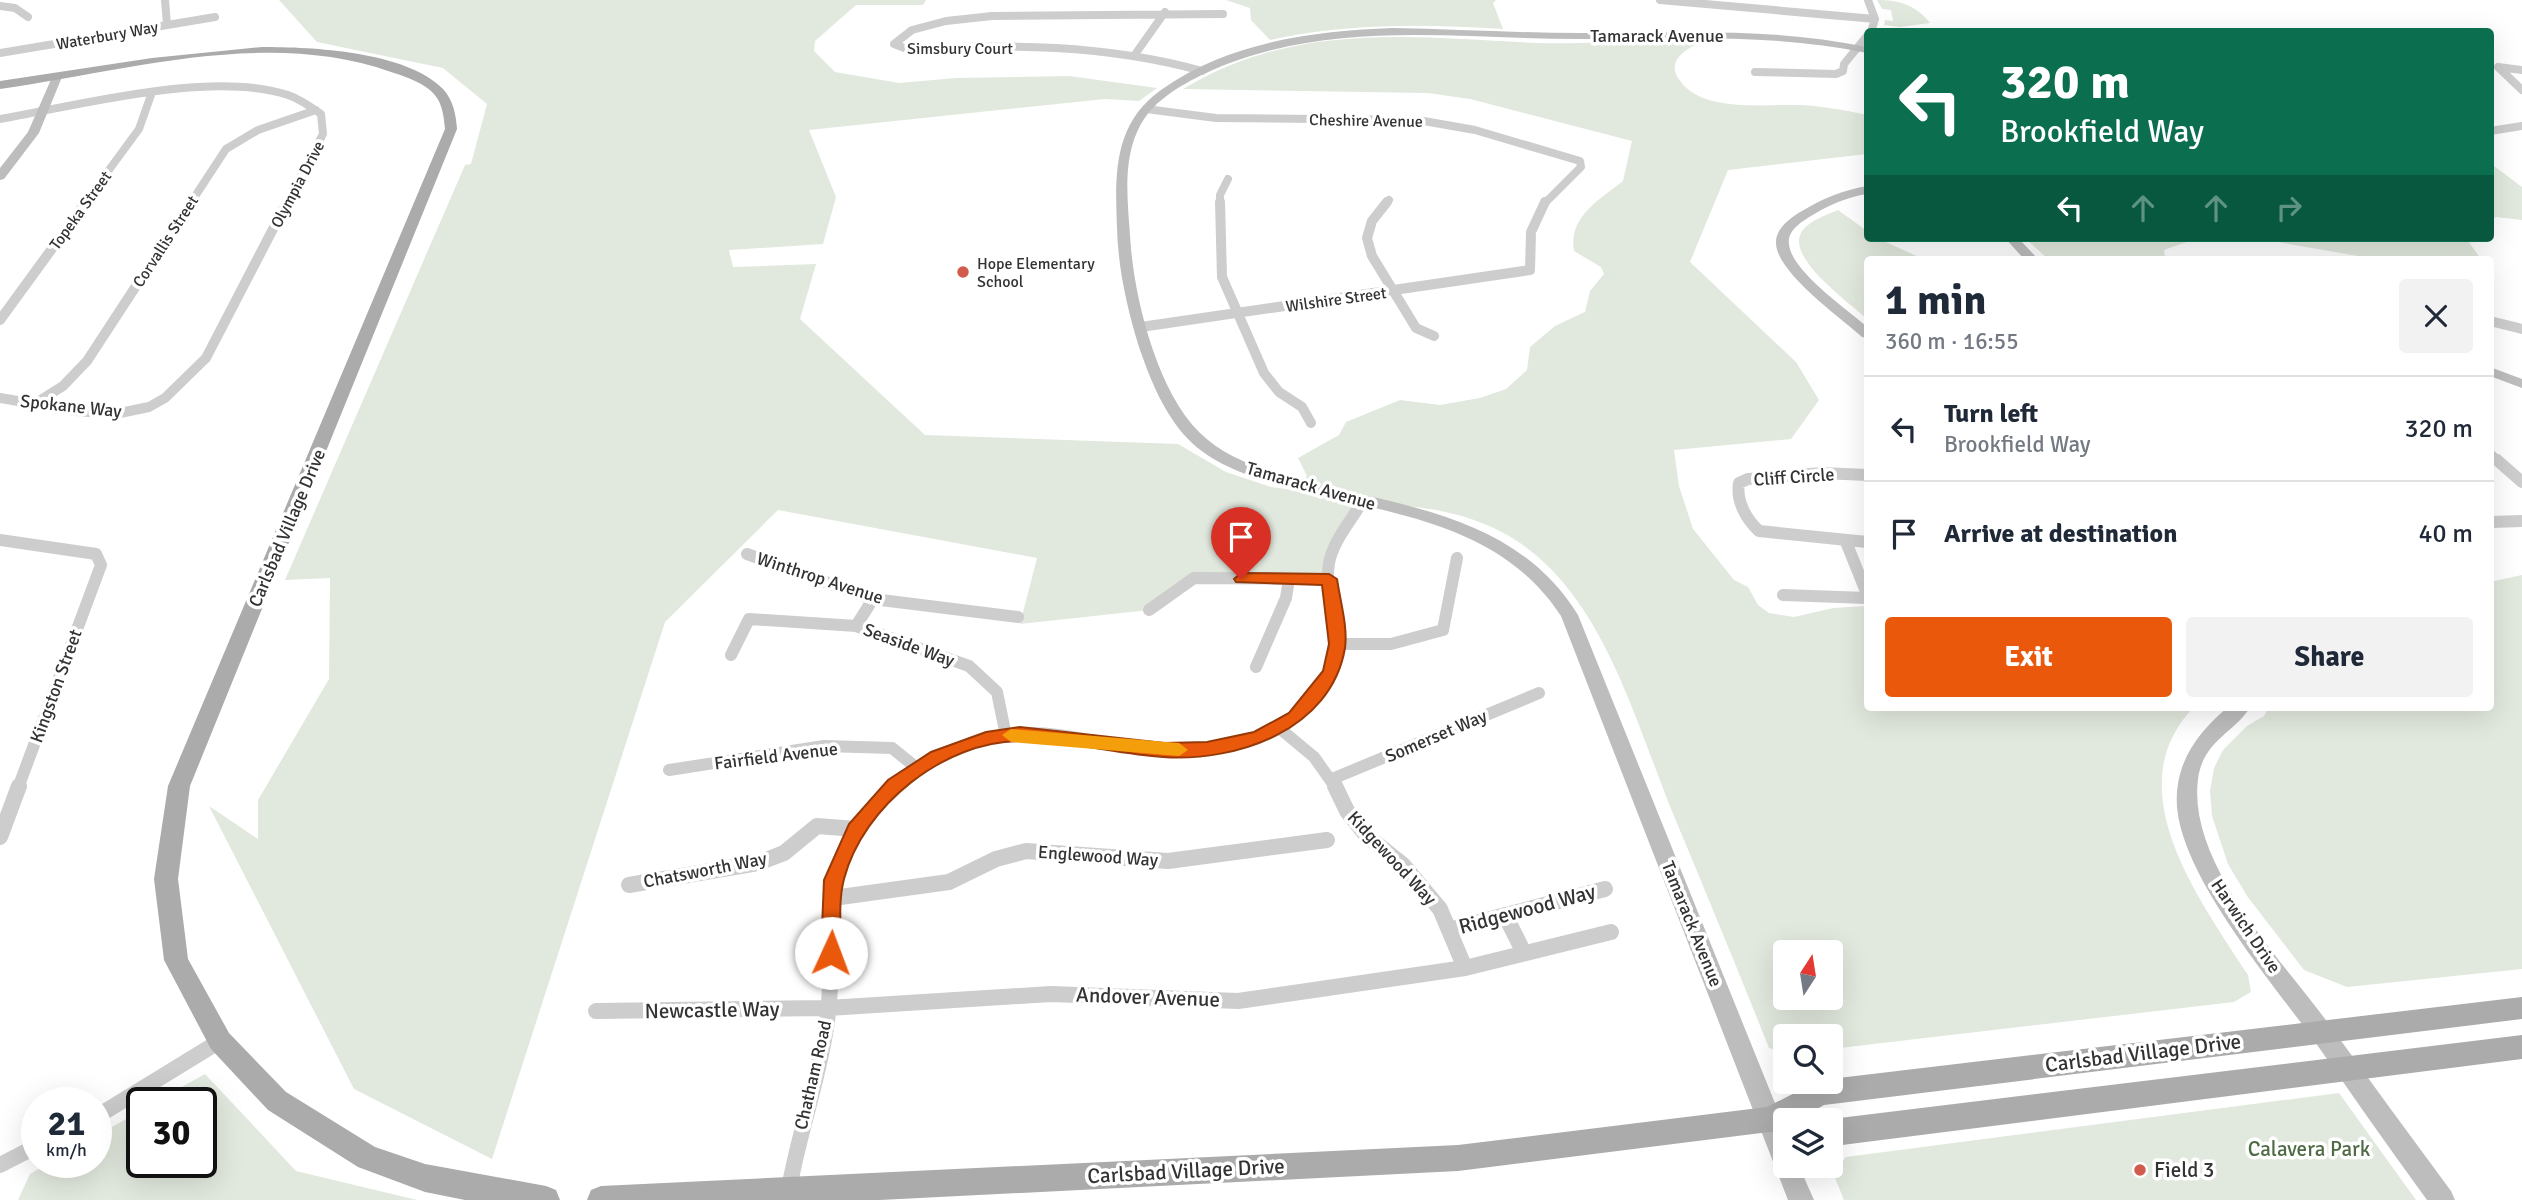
<!DOCTYPE html>
<html lang="en">
<head>
<meta charset="utf-8">
<style>
	:root { --surface:#fff; --page:#f2f2f3; --text:#1f2937; --muted:#747a83; --line:#e0e1e3; --accent:#ea580c }
	body { margin:0; font-family:Signika,sans-serif; background:var(--page); color:var(--text); height:100vh; display:flex; flex-direction:column; font-size:26px; white-space:nowrap }
	* { box-sizing:border-box; margin:0 }
	p { font-size:23px; color:var(--muted) }
	.icon { flex:none; width:38px; height:38px; fill:none; stroke:currentColor; stroke-width:2; stroke-linecap:round; stroke-linejoin:round }
	.map { position:relative; flex:1; overflow:hidden }
	.sheet { position:absolute; left:1864px; top:256px; width:630px; height:455px; display:flex; flex-direction:column; background:var(--surface); border-radius:7px; box-shadow:0 7px 28px #0002 }
	.sheet>* { flex:none }
	.top-card { position:absolute; left:1864px; top:28px; width:630px; height:214px; border-radius:7px; box-shadow:0 7px 28px #0002; background:#0b6e4f; color:#fff; overflow:hidden }
	.needle { width:46px; rotate:12deg }
	.tools { position:absolute; left:1773px; top:940px; display:grid; gap:14px }
	.tools a { display:grid; place-items:center; width:70px; height:70px; border-radius:7px; background:var(--surface); box-shadow:0 7px 28px #0002; font-size:35px }
	.speed { position:absolute; left:21px; top:1087px; display:flex; gap:14px; font-size:35px; font-weight:700; text-align:center }
	.speed>* { display:grid; place-content:center; width:91px; height:91px; border-radius:50%; background:var(--surface); box-shadow:0 7px 28px #0002; line-height:1 }
	.speed small { font-size:18px; font-weight:400 }
	.speed .limit { border:4px solid #111; border-radius:10px; background:#fff; color:#111 }
	.pin { position:absolute; display:grid; place-items:center; width:60px; height:60px; color:#fff; margin:-72px -30px; border-radius:50% 50% 50% 0; rotate:-45deg; box-shadow:0 0 7px #0007 }
	.pin .icon { rotate:45deg }
	.me { position:absolute; width:77px; margin:-38px; rotate:2deg; stroke-linejoin:round; filter:drop-shadow(0 0 5px #0008) }
	.turn { display:flex; align-items:center; gap:24px; height:147px; padding:0 21px; font-size:32px }
	.turn .icon { width:91px; height:91px; stroke-width:2.5 }
	.turn b { display:block; font-size:49px; line-height:60px }
	.lanes { display:flex; align-items:center; height:66px; padding:0 21px; background:#0003; justify-content:center; gap:35px; direction:ltr }
	.lanes .off { opacity:.35 }
	.round { display:grid; place-items:center; flex:none; width:74px; height:74px; border-radius:7px; background:var(--page) }
	.summary { display:flex; align-items:center; justify-content:space-between; height:119px; padding:0 21px }
	h1 { font-size:42px; font-weight:800; line-height:52px }
	.primary-button { display:flex; gap:14px; margin-top:auto; padding:14px 21px }
	.primary-button a { flex:1; height:80px; border-radius:7px; background:var(--accent); color:#fff; font-size:28px; font-weight:800; line-height:80px; text-align:center }
	.primary-button a+a { background:var(--page); color:var(--text) }
	ul { padding:0; list-style:none }
	li { display:flex; align-items:center; gap:21px; height:105px; padding:0 21px; border-top:2px solid var(--line) }
	li div { flex:1 }
	li b { display:block; font-size:26px }
	li em { font-style:normal }
	.map>svg:first-child { display:block }
</style>
</head>
<body>
<div class="map">
<svg width="2522" height="1200" viewBox="0 0 2522 1200">
	<rect width="100%" height="100%" fill="#fff"/>
	<!-- green -->
	<path fill="#e1e8dd" fill-rule="evenodd" d="M 279,0 L 926,0 L 923,5 L 856,5 L 815,41 L 814,51 L 835,72 L 899,83 L 956,78 L 1069,76 L 1157,88 L 1139,101 L 1105,99 L 809,130 L 836,197 L 823,244 L 729,250 L 733,267 L 816,264 L 800,319 L 925,435 L 1178,444 L 1226,472 L 1271,487 L 1293,490 L 1307,476 L 1298,458 L 1339,435 L 1346,422 L 1400,400 L 1440,405 L 1480,398 L 1506,389 L 1527,370 L 1530,347 L 1555,326 L 1585,312 L 1590,291 L 1604,274 L 1601,267 L 1574,251 C 1568,217 1599,200 1623,181 L 1632,141 L 1470,99 L 1428,93 L 1183,89 C 1295,21 1413,37 1536,43 C 1593,45 1651,37 1707,39 C 1693,46 1667,57 1677,76 C 1699,118 1777,101 1814,106 C 1832,108 1850,111 1867,115 L 1867,154 L 1728,170 L 1690,262 L 1796,362 L 1819,400 L 1791,439 L 1674,450 L 1679,486 L 1693,529 L 1734,580 L 1748,587 L 1758,605 L 1769,613 L 1794,617 L 1833,608 L 1867,606 L 1867,707 L 2194,707 C 2115,788 2200,900 2248,975 L 2251,992 L 2234,1002 L 1831,1049 L 1830,1036 L 1785,1036 L 1785,1053 L 1769,1048 C 1738,970 1706,893 1674,816 C 1636,724 1605,601 1520,543 C 1472,510 1418,506 1362,502 L 1329,562 L 1329,579 L 1194,578 L 1149,610 L 1020,624 L 1037,558 L 778,510 L 665,622 L 492,1159 L 354,1089 L 209,806 L 258,839 L 258,800 L 329,679 L 330,578 L 285,580 L 465,165 L 471,164 L 487,104 L 443,68 L 317,42 ZM 1785,952 L 1830,952 L 1830,998 L 1785,998 Z
		M 1226,0 L 1496,0 L 1493,3 L 1503,29 C 1424,24 1347,23 1270,40 L 1251,20 L 1250,8 Z
		M 1877,0 C 1899,0 1916,5 1930,23 L 1900,27 L 1884,25 L 1885,20 L 1893,21 L 1891,10 L 1882,9 Z
		M 2490,163 L 2522,187 L 2522,220 L 2496,217 L 2490,222 Z
		M 1838,210 L 1867,231 L 1867,238 L 1877,238 L 1923,259 L 1867,259 L 1867,319 C 1850,303 1787,259 1801,233 C 1808,221 1826,215 1838,210 Z
		M 2025,238 L 2198,238 L 2164,250 L 2165,259 L 2048,259 Z
		M 2255,238 L 2471,238 L 2468,241 L 2481,259 L 2375,259 Z
		M 2522,575 L 2522,969 L 2347,987 L 2304,970 L 2247,896 L 2228,864 L 2212,816 L 2210,791 L 2214,768 L 2223,750 L 2247,726 L 2264,716 L 2269,707 L 2490,707 L 2490,582 Z
		M 205,1074 L 296,1171 L 417,1200 L 18,1200 L 30,1174 L 50,1162 L 96,1162 L 96,1136 L 142,1110 L 142,1162 L 201,1162 L 201,1102 L 155,1102 Z
		M 2339,1093 L 2416,1200 L 1844,1200 L 1833,1173 L 1846,1157 Z"/>
	<g fill="none" stroke-linecap="round" stroke-linejoin="round">
		<!-- street-far3 -->
		<path stroke="#cdcdcd" stroke-width="8" d="M 165,0 L 167,25
			M 1660,0 L 1875,19
			M 1868,0 L 1875,19 L 1871,32
			M 0,6 L 15,8 L 28,17
			M 0,53 L 215,17
			M 1136,53 L 1165,12
			M 2498,67 L 2522,90
			M 2498,67 L 2522,70
			M 1202,71 C 1105,44 1007,44 907,49 L 894,44 L 912,30 L 946,21 L 992,16 L 1223,14
			M 1755,72 L 1836,74 L 1843,71 L 1844,64 L 1867,36
			M 1146,109 L 1216,118 L 1418,120 L 1475,130 L 1580,161 L 1581,167 L 1544,204
			M 0,119 C 80,105 211,70 288,95 C 300,99 311,107 321,114 L 323,134 L 286,204
			M 2490,131 L 2522,126
			M 84,204 L 139,129 L 151,95
			M 190,204 L 226,149 L 258,130 L 316,110
			M 1220,204 L 1220,195 L 1228,179
			M 1386,204 L 1389,200"/>
		<!-- street-far2 -->
		<path stroke="#cdcdcd" stroke-width="10" d="M 1220,202 L 1222,277 L 1264,373 L 1279,392 L 1302,407 L 1311,423
			M 1387,202 L 1372,221 L 1367,238 L 1372,256 L 1416,328 L 1434,336
			M 0,320 L 86,202
			M 2490,321 L 2522,329
			M 1141,327 L 1530,270 L 1531,232 L 1545,202
			M 0,398 L 76,411 L 115,414 L 149,407 L 165,398 L 206,358 L 287,202
			M 36,403 L 63,386 L 87,361 L 191,202
			M 2490,454 L 2499,462"/>
		<!-- street-far1 -->
		<path stroke="#cdcdcd" stroke-width="12" d="M 2497,460 L 2522,482
			M 1867,475 L 1822,473 L 1748,479 L 1739,483 C 1736,501 1746,519 1759,531 L 1867,542
			M 2490,522 L 2522,521
			M 0,540 L 96,554 L 101,565 L 18,788
			M 1846,542 L 1867,594
			M 747,554 L 873,599 L 1018,617
			M 1783,595 L 1867,598
			M 1149,610 L 1194,578 L 1329,579
			M 856,626 L 873,599
			M 1338,644 L 1391,644 L 1443,630 L 1457,558
			M 731,655 L 749,619 L 856,626 L 969,666 L 997,692 L 1006,736
			M 1256,667 L 1286,598 L 1289,579
			M 1278,727 L 1314,757 L 1336,788
			M 669,770 L 824,746 L 892,748 L 918,769
			M 1332,779 L 1539,693
			M 893,788 C 927,758 973,738 1018,734 C 1050,731 1082,739 1113,744 C 1182,754 1275,757 1319,692 C 1350,648 1322,608 1329,563 C 1333,541 1351,521 1362,502"/>
		<!-- street -->
		<path stroke="#cdcdcd" stroke-width="16" d="M 1335,786 L 1347,811 L 1366,835 L 1403,865 L 1440,909 L 1465,968
			M 0,837 L 19,786
			M 629,885 L 758,863 L 784,853 L 817,826 L 856,829
			M 833,898 L 949,882 L 996,859 L 1026,851 L 1168,861 L 1327,840
			M 1505,915 L 1524,953
			M 1449,930 L 1605,889
			M 596,1011 L 828,1008 L 1051,994 L 1238,1001 L 1465,968 L 1611,932
			M 96,1117 L 220,1041
			M 0,1165 L 37,1146
			M 787,1200 C 796,1142 817,1086 826,1028 C 842,928 806,864 895,786"/>
		<!-- secondary -->
		<path fill="#bdbdbd" fill-rule="evenodd" d="M 1393,28 C 1455,29 1517,33 1580,33 C 1677,33 1772,27 1867,47 L 1867,53 C 1771,33 1677,39 1580,39 C 1458,39 1344,20 1227,64 C 1200,75 1170,89 1150,111 C 1121,146 1127,193 1130,235 C 1133,294 1156,389 1199,432 C 1228,461 1270,472 1308,482 C 1409,507 1518,518 1578,615 L 1785,1128 L 1785,1166 L 1799,1166 L 1814,1200 L 1788,1200 L 1561,616 C 1499,521 1387,514 1287,487 C 1252,477 1214,466 1188,439 C 1164,414 1150,379 1139,347 C 1127,308 1118,268 1117,228 C 1115,175 1113,124 1161,90 C 1228,42 1313,31 1393,28 Z
			M 53,75 L 62,77 L 39,133 L 4,179 L 0,180 L 0,168 L 28,132 Z
			M 1867,186 L 1867,194 C 1847,197 1829,205 1811,216 C 1801,222 1787,231 1789,244 C 1791,271 1847,309 1867,327 L 1867,338 L 1862,337 C 1841,318 1776,272 1776,243 C 1775,229 1791,217 1802,211 C 1822,199 1843,190 1867,186 Z
			M 2005,238 L 2018,238 L 2038,259 L 2024,259 Z
			M 2490,367 L 2522,379 L 2522,388 L 2490,376 Z
			M 2228,707 L 2250,707 C 2236,732 2203,740 2198,779 C 2187,865 2284,962 2331,1027 C 2371,1082 2411,1137 2451,1191 L 2455,1200 L 2427,1200 C 2388,1147 2351,1093 2313,1039 C 2271,981 2183,878 2177,807 C 2174,764 2197,733 2228,707 Z"/>
		<!-- primary -->
		<path fill="#ababab" fill-rule="evenodd" d="M 262,47 C 312,47 406,51 443,89 C 453,100 456,114 457,129 L 190,786 L 178,879 L 188,959 L 229,1033 L 286,1092 L 375,1147 L 425,1164 L 546,1186 L 556,1190 L 560,1200 L 465,1200 L 425,1192 L 358,1167 L 268,1110 L 211,1049 L 164,960 L 154,879 L 168,786 L 445,129 C 444,119 443,107 437,98 C 428,84 407,77 391,72 C 267,28 126,71 0,89 L 0,81 L 152,58 Z
			M 2522,997 L 2522,1019 L 1824,1105 L 1798,1120 L 1785,1120 L 1785,1134 L 1769,1132 L 1458,1171 L 880,1200 L 587,1200 L 591,1190 L 601,1186 L 1458,1145 L 1767,1107 L 1812,1084 L 1830,1079 Z
			M 2522,1035 L 2522,1059 L 1842,1145 L 1830,1143 L 1830,1120 L 1823,1120 Z"/>
	</g>
	<!-- route -->
	<path fill="#ea580c" stroke="#983908" stroke-width="2" d="M 1241,573 L 1329,574 L 1337,579 C 1340,600 1348,627 1345,648 C 1331,730 1237,762 1163,757 C 1116,754 1068,740 1021,741 C 944,741 863,806 844,879 C 838,901 841,930 841,953 L 838,959 L 831,962 L 823,959 L 821,953 L 824,880 L 849,824 L 888,780 L 931,752 L 986,732 L 1020,727 L 1164,743 L 1207,742 L 1254,732 L 1289,713 L 1323,671 L 1329,644 L 1322,585 L 1236,582 L 1234,579 Z"/>
	<!-- slow -->
	<path fill="#f59e0b" d="M 1011,729 L 1179,743 L 1188,750 L 1179,756 L 1011,742 L 1002,735 Z"/>
	<!-- markers -->
	<g fill="#d15b4d" stroke="#fff" stroke-width="2.5">
		<circle cx="963" cy="272" r="7"/>
		<circle cx="2140" cy="1170" r="7"/>
	</g>
	<g text-anchor="middle" stroke-width="7" stroke-linejoin="round" paint-order="stroke">
		<!-- far-street labels -->
		<g font-size="16" fill="#333" stroke="#fff">
			<text transform="translate(107 35) rotate(-10)" y="6">Waterbury Way</text>
			<text x="960" y="54">Simsbury Court</text>
			<text transform="translate(1366 120) rotate(1)" y="6">Cheshire Avenue</text>
			<text transform="translate(297 184) rotate(-62)" y="6">Olympia Drive</text>
			<text transform="translate(80 210) rotate(-54)" y="6">Topeka Street</text>
			<text transform="translate(165 241) rotate(-57)" y="6">Corvallis Street</text>
			<text transform="translate(1336 299) rotate(-8)" y="6">Wilshire Street</text>
		</g>
		<!-- far-poi labels -->
		<g font-size="16" fill="#333" stroke="#fff" text-anchor="start">
			<text x="977" y="269">Hope Elementary<tspan x="977" dy="18">School</tspan></text>
		</g>
		<!-- street labels -->
		<g font-size="18" fill="#333" stroke="#fff">
			<text x="1657" y="42">Tamarack Avenue</text>
			<text transform="translate(71 406) rotate(6)" y="6">Spokane Way</text>
			<text transform="translate(1794 477) rotate(-4)" y="6">Cliff Circle</text>
			<text transform="translate(1311 486) rotate(16)" y="6">Tamarack Avenue</text>
			<text transform="translate(287 528) rotate(-67)" y="6">Carlsbad Village Drive</text>
			<text transform="translate(820 578) rotate(18)" y="6">Winthrop Avenue</text>
			<text transform="translate(909 645) rotate(20)" y="6">Seaside Way</text>
			<text transform="translate(56 686) rotate(-70)" y="6">Kingston Street</text>
			<text transform="translate(1436 736) rotate(-23)" y="6">Somerset Way</text>
			<text transform="translate(776 756) rotate(-7)" y="6">Fairfield Avenue</text>
			<text transform="translate(1098 856) rotate(4)" y="6">Englewood Way</text>
			<text transform="translate(1392 858) rotate(47)" y="6">Kidgewood Way</text>
			<text transform="translate(705 870) rotate(-11)" y="6">Chatsworth Way</text>
			<text transform="translate(1692 924) rotate(68)" y="6">Tamarack Avenue</text>
			<text transform="translate(2246 926) rotate(56)" y="6">Harwich Drive</text>
			<text transform="translate(813 1075) rotate(-77)" y="6">Chatham Road</text>
		</g>
		<!-- near-street labels -->
		<g font-size="21" fill="#333" stroke="#fff">
			<text transform="translate(1527 909) rotate(-15)" y="7">Ridgewood Way</text>
			<text transform="translate(1148 997) rotate(2)" y="7">Andover Avenue</text>
			<text transform="translate(712 1010) rotate(-1)" y="7">Newcastle Way</text>
			<text transform="translate(2143 1053) rotate(-7)" y="7">Carlsbad Village Drive</text>
			<text transform="translate(1186 1171) rotate(-3)" y="7">Carlsbad Village Drive</text>
		</g>
		<!-- near-park labels -->
		<g font-size="21" fill="#4f6a45" stroke="#fff">
			<text x="2309" y="1156">Calavera Park</text>
		</g>
		<!-- near-poi labels -->
		<g font-size="21" fill="#333" stroke="#fff" text-anchor="start">
			<text x="2154" y="1177">Field 3</text>
		</g>
	</g>
</svg>
<div class="tools">
<a><svg class="needle" viewBox="-14 -14 28 28"><path d="M0-13l5 13h-10z" fill="#e53935"/><path d="M0 13l5-13h-10z" fill="#747a83"/></svg></a>
<a><svg class="icon" aria-label="search" viewBox="0 0 24 24"><circle cx="10" cy="10" r="6"/><path d="M15 15l6 6"/></svg></a>
<a><svg class="icon" aria-label="layers" viewBox="0 0 24 24"><path d="M12 4l9 5-9 5-9-5zM3 14l9 5 9-5"/></svg></a>
</div>
<div class="speed"><div>21<small>km/h</small></div><div class="limit">30</div></div>
<div class="pin" style="left:1241px;top:579px;background:#d93025"><svg class="icon" aria-label="arrive" viewBox="0 0 24 24"><path d="M6 21V4h12l-3 4 3 4H6"/></svg></div>
<svg class="me" style="left:831px;top:953px" viewBox="-20 -20 40 40"><circle r="19" fill="#fff"/><path d="M0-13L10 11 0 6-10 11z" fill="#ea580c"/></svg>
<div class="top-card">
<div class="turn"><svg class="icon" aria-label="left" viewBox="0 0 24 24"><path d="M17 20v-9H6M10 6l-5 5 5 5"/></svg><div><b>320 m</b>Brookfield Way</div></div>
<div class="lanes"><svg class="icon" aria-label="left" viewBox="0 0 24 24"><path d="M17 20v-9H6M10 6l-5 5 5 5"/></svg><svg class="icon off" aria-label="ahead" viewBox="0 0 24 24"><path d="M12 20V5M6 11l6-6 6 6"/></svg><svg class="icon off" aria-label="ahead" viewBox="0 0 24 24"><path d="M12 20V5M6 11l6-6 6 6"/></svg><svg class="icon off" aria-label="right" viewBox="0 0 24 24"><path d="M7 20v-9h11M14 6l5 5-5 5"/></svg></div>
</div>
<section class="sheet">
<div class="summary"><div><h1>1 min</h1><p>360 m · 16:55</p></div><a class="round"><svg class="icon" aria-label="close" viewBox="0 0 24 24"><path d="M6 6l12 12M18 6L6 18"/></svg></a></div>
<ul>
<li><svg class="icon" aria-label="left" viewBox="0 0 24 24"><path d="M17 20v-9H6M10 6l-5 5 5 5"/></svg><div><b>Turn left</b><p>Brookfield Way</p></div><em>320 m</em></li>
<li><svg class="icon" aria-label="arrive" viewBox="0 0 24 24"><path d="M6 21V4h12l-3 4 3 4H6"/></svg><div><b>Arrive at destination</b></div><em>40 m</em></li>
</ul>
<div class="primary-button"><a>Exit</a><a>Share</a></div>
</section>
</div>
</body>
</html>
